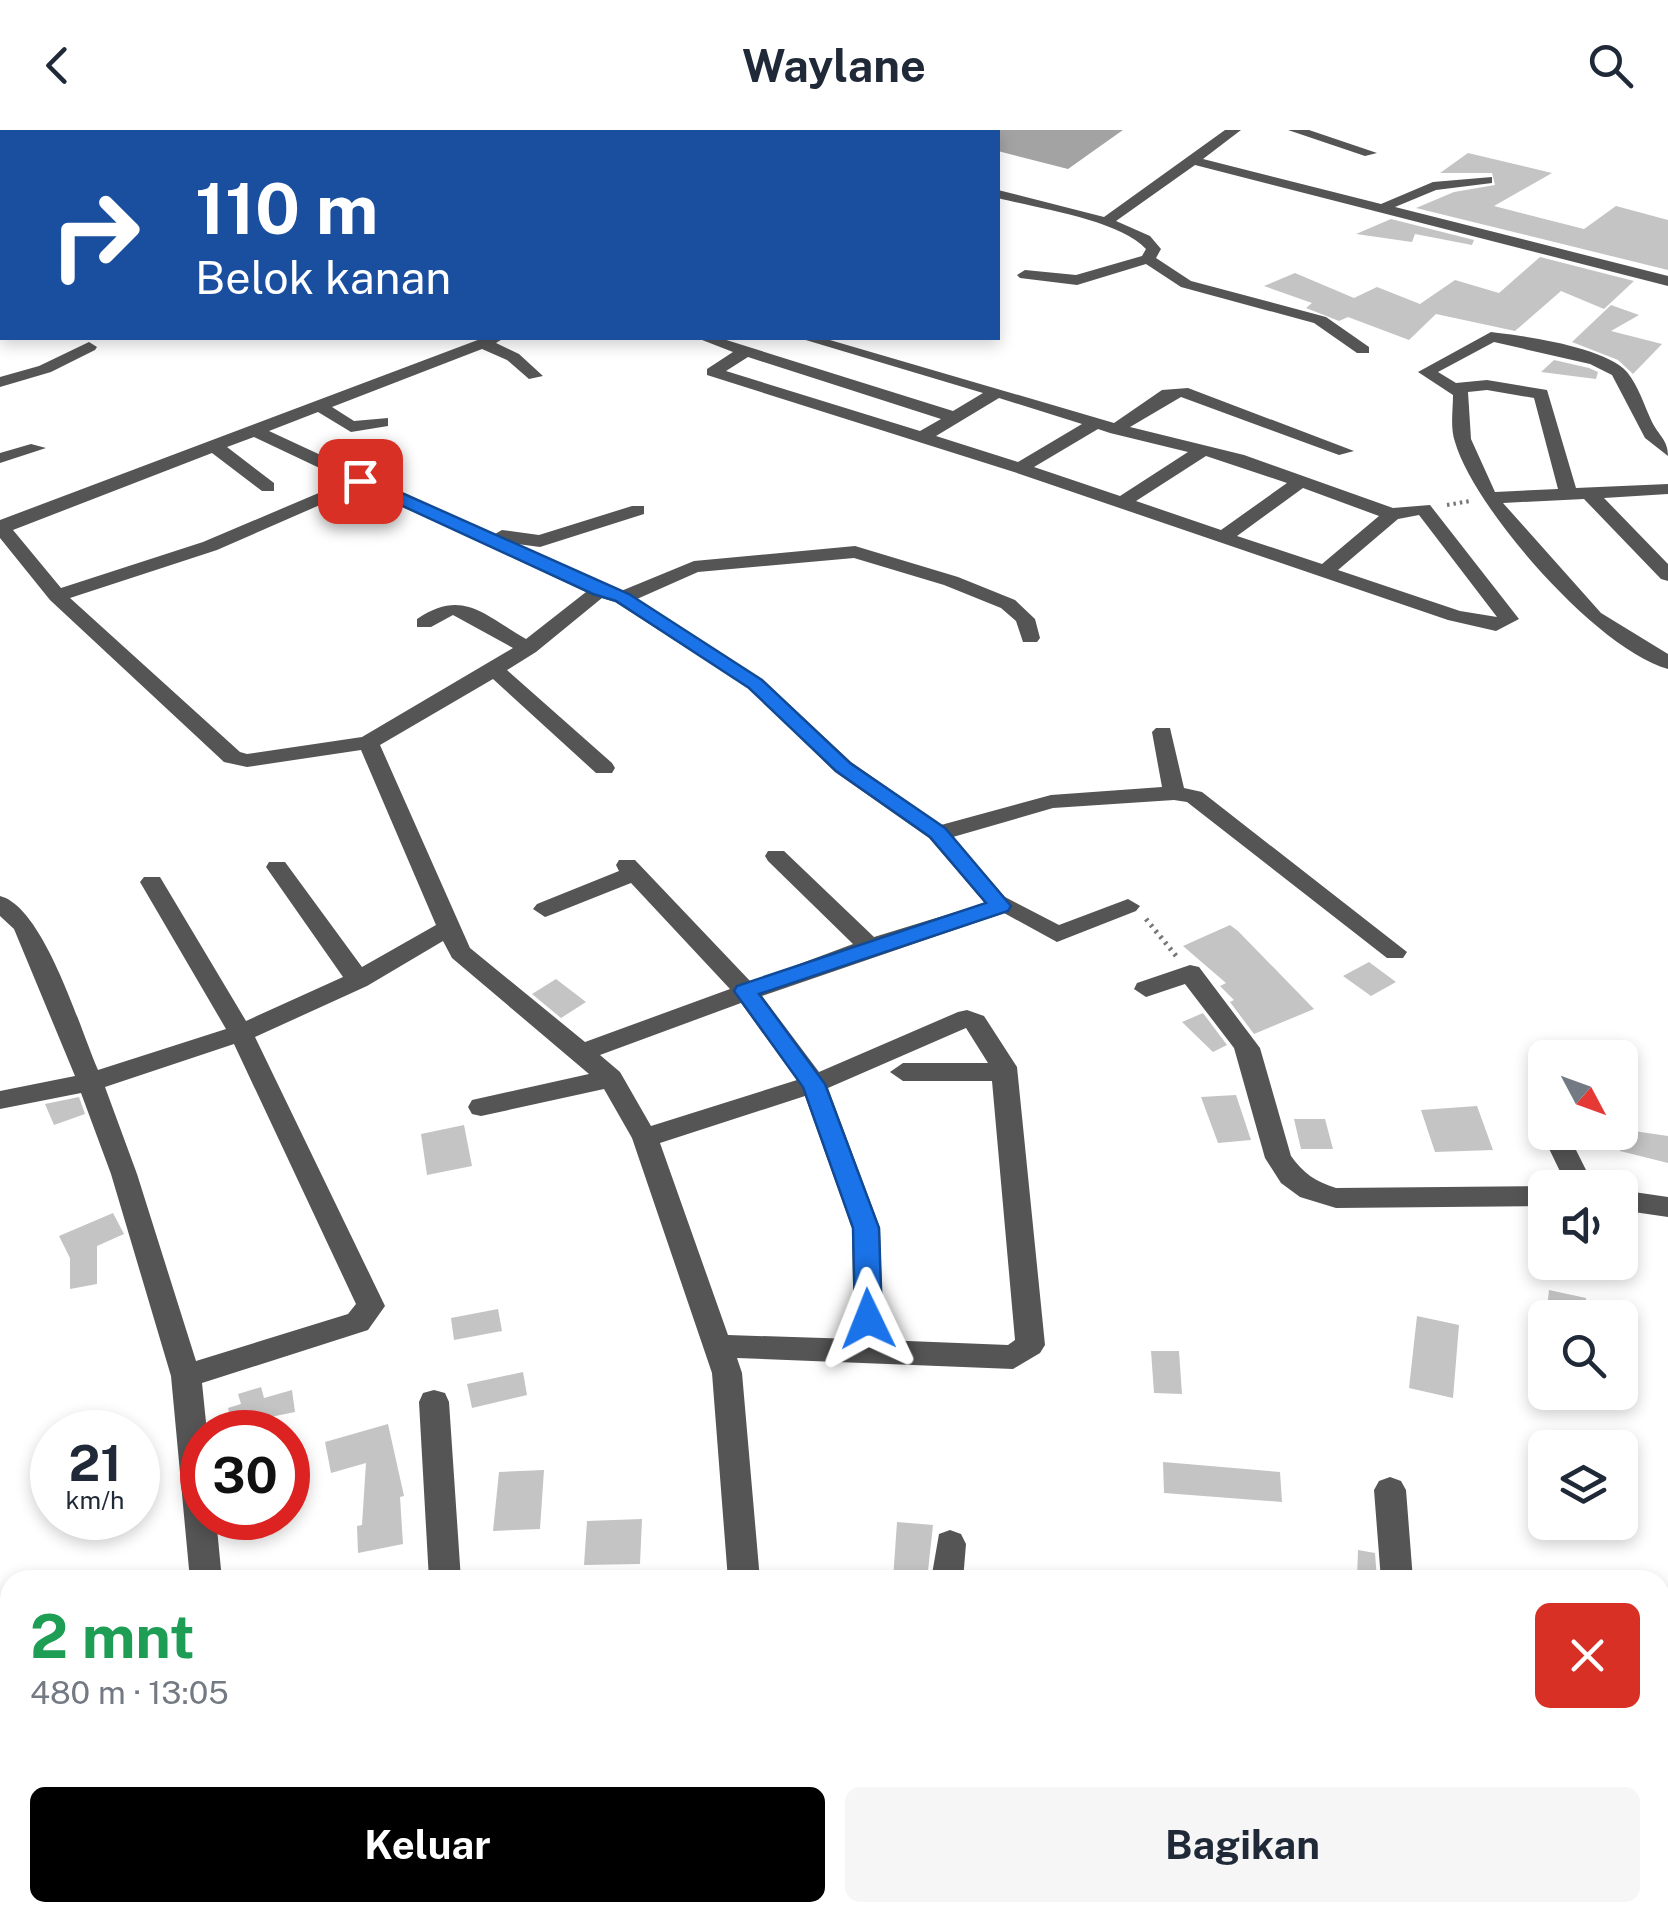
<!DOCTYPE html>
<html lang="id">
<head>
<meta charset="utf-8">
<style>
	:root { --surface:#fff; --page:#f6f6f7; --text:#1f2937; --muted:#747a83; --accent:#000 }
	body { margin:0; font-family:"Public Sans",sans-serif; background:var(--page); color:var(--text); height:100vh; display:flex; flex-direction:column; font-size:38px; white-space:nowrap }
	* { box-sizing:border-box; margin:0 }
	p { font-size:32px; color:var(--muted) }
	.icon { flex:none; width:55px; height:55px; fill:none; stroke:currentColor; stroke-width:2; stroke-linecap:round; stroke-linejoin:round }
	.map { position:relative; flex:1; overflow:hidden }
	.drawer { position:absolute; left:0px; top:1440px; width:1670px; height:352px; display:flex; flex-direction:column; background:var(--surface); border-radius:30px 30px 0 0; box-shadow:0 5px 15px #0003 }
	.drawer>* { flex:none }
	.hud { position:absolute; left:0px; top:0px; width:1000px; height:210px; box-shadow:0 5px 15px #0003; background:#1a4fa0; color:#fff; overflow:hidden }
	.needle { width:65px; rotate:131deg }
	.tools { position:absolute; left:1528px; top:910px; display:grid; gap:20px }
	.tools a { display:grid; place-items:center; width:110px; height:110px; border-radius:15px; background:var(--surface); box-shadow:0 5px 15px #0003; font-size:50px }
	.speed { position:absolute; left:30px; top:1280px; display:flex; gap:20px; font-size:50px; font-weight:700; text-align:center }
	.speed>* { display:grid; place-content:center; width:130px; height:130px; border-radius:50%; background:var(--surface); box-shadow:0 5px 15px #0003; line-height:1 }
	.speed small { font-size:25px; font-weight:400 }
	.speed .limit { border:15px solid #d22; background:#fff; color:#111 }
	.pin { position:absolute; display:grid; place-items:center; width:85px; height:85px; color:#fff; margin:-42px; border-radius:20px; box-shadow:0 5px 15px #0006 }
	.me { position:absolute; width:110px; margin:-55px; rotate:358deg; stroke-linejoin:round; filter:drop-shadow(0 0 8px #0008) }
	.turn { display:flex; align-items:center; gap:35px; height:210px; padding:0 30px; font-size:45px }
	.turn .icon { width:130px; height:130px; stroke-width:2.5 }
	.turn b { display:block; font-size:70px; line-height:85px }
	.round { display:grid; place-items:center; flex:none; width:105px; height:105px; border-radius:15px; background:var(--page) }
	.headline { display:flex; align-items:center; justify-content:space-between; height:170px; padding:0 30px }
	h1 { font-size:60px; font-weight:700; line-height:75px; color:#1e9e55 }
	.button { display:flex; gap:20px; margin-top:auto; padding:20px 30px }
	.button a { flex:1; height:115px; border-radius:15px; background:var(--accent); color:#fff; font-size:40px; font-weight:700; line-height:115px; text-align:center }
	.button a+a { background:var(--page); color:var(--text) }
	header { display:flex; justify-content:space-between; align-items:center; height:130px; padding:0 30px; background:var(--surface); font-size:45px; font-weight:700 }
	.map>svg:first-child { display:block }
</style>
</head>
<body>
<header><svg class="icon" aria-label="back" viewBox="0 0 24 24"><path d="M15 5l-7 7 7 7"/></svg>Waylane<svg class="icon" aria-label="search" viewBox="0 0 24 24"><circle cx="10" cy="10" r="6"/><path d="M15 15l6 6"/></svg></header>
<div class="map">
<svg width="1668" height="1792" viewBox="0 0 1668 1792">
	<rect width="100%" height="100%" fill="#fff"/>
	<!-- water -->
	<path fill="#a3a3a3" d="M 916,0 L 1123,0 L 1068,39 L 998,21 L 998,2 Z"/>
	<!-- building -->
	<path fill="#c4c4c4" d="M 1468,23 L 1552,43 L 1494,76 L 1584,99 L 1616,76 L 1668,90 L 1668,140 L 1416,78 L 1454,62 L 1495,55 L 1492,43 L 1440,43 Z
		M 1391,89 L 1474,110 L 1472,115 L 1415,104 L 1412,112 L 1356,104 Z
		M 1540,127 L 1634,151 L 1604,179 L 1561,161 L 1515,201 L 1436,184 L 1409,210 L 1348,187 L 1339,191 L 1306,178 L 1312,173 L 1264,156 L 1295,143 L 1354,168 L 1377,157 L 1420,174 L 1455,150 L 1499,163 Z
		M 1611,175 L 1639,185 L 1611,201 L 1662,214 L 1633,244 L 1618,230 L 1572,212 Z
		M 1554,230 L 1589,238 L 1598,242 L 1596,249 L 1541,242 Z
		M 1230,795 L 1238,801 L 1314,879 L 1254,904 L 1230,872 L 1234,870 L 1220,856 L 1226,853 L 1183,816 Z
		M 1369,832 L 1396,852 L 1371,866 L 1343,846 Z
		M 556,849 L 586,872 L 561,888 L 532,864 Z
		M 1203,883 L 1227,915 L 1213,922 L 1182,892 Z
		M 1236,965 L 1251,1010 L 1218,1013 L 1201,967 Z
		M 79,967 L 85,984 L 54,995 L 45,974 Z
		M 1477,976 L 1493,1020 L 1435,1022 L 1421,980 Z
		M 1294,989 L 1325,989 L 1333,1019 L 1301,1019 Z
		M 464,995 L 472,1036 L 427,1045 L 421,1004 Z
		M 1620,999 L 1668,1006 L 1668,1033 L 1620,1021 Z
		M 113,1083 L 124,1104 L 97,1116 L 97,1154 L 70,1159 L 70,1128 L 59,1106 Z
		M 1549,1160 L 1586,1168 L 1585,1188 L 1546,1188 Z
		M 498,1179 L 502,1201 L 454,1210 L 451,1188 Z
		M 1417,1186 L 1459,1195 L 1453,1268 L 1409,1258 Z
		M 1151,1221 L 1179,1221 L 1182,1264 L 1154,1263 Z
		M 523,1242 L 527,1265 L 472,1278 L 467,1254 Z
		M 261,1257 L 264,1268 L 292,1260 L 295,1282 L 270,1287 L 273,1298 L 261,1302 L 249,1302 L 247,1293 L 232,1296 L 228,1278 L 241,1274 L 238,1264 Z
		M 388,1294 L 404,1366 L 400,1367 L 403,1414 L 358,1423 L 357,1396 L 362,1395 L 366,1333 L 331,1343 L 325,1312 Z
		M 1163,1332 L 1280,1342 L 1282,1372 L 1164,1363 Z
		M 544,1340 L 540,1399 L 493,1401 L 499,1342 Z
		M 642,1389 L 640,1434 L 584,1435 L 587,1391 Z
		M 897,1392 L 933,1395 L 927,1450 L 893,1450 Z
		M 1358,1420 L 1375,1423 L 1377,1450 L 1357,1450 Z"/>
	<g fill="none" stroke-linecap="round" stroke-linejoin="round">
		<!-- path-far1 -->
		<path stroke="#777" stroke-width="4" stroke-dasharray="2.5 4" stroke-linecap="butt" d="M 1447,375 L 1470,371"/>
		<!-- path -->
		<path stroke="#777" stroke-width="5" stroke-dasharray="2.5 5" stroke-linecap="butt" d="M 1146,789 L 1177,827"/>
		<!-- minor -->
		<path fill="#555" fill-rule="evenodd" d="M 701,0 L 720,0 L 722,2 L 703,2 Z
			M 1225,0 L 1241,0 L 1203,29 L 1381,74 L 1433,52 L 1492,47 L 1492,53 L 1436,60 L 1395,77 L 1668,146 L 1668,156 L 1195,35 L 1116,91 L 1150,106 L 1161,119 L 1156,128 L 1191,151 L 1326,187 L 1369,217 L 1369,223 L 1357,223 L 1314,193 L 1181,157 L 1146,134 L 1077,155 L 1020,148 L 1017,145 L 1025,140 L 1076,145 L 1142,126 L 1146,119 C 1120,90 1036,78 998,68 L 998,60 L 1104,87 Z
			M 1288,0 L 1309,0 L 1377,23 L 1365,26 Z
			M 1491,202 C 1525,206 1605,217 1627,242 C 1639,257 1644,275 1652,292 C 1659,306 1668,310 1668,326 L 1645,308 L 1612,245 L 1590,234 L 1494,212 L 1438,242 L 1456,253 L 1487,250 L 1547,260 L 1576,358 L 1668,354 L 1668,364 L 1604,368 L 1668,434 L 1668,451 L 1661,449 L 1584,369 L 1503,373 L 1601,483 L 1668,524 L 1668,539 C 1598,520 1475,380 1455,312 C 1450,298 1453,280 1453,265 L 1418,242 ZM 1487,260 L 1534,268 L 1558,359 L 1495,362 L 1471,309 L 1468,262 Z
			M 483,208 L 504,208 L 496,213 L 519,224 L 543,246 L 529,249 L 507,230 L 482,219 L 332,277 L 354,291 L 388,288 L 388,296 L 351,302 L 318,282 L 269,301 L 493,405 L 502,400 L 539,405 L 632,376 L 644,376 L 644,384 L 540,417 L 510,413 L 621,461 L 694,431 L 855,416 L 958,447 L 1015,470 L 1035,489 L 1040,508 L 1037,512 L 1023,512 L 1016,491 L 1001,478 L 944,455 L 854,428 L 698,442 L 637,469 L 763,550 L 851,632 L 941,695 L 1051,665 L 1162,657 L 1152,602 L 1156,598 L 1170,598 L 1184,658 L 1202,662 L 1407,822 L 1403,828 L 1387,828 L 1187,672 L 1174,670 L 1053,678 L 953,707 L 1005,767 L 1059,795 L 1128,769 L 1140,776 L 1136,781 L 1057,812 L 1004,783 L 762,866 L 819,942 L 958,882 L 967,880 L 984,886 L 1017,937 L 1045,1215 L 1040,1223 L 1013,1239 L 737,1228 L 742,1243 L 760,1450 L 728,1450 L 712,1243 L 632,1008 L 604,959 L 481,986 L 472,984 L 468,977 L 472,970 L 589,944 L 452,828 L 443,811 L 367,856 L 255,907 L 385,1176 L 368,1200 L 202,1253 L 207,1302 L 202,1302 L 202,1388 L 216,1388 L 222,1450 L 190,1450 L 171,1246 L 111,1044 L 81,963 L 0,979 L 0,961 L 75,946 L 14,799 L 0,786 L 0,766 C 44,777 80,899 98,940 L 226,899 L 140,752 L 144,747 L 160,747 L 246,891 L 343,847 L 266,737 L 269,732 L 285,732 L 362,837 L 436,795 L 361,620 L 247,637 L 224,632 L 50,470 L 0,408 L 0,390 ZM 254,307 L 347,351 L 203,412 L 61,458 L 13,400 L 212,323 L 262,361 L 274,361 L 274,353 L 227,317 ZM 361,357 L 586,462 L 526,509 C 484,485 463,458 417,489 L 417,497 L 431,497 L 453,485 L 513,518 L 362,607 L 247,624 L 240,622 L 70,468 L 217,420 ZM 602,468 L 615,472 L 749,558 L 835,642 L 929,708 L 985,773 L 874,807 L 784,721 L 768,721 L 765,726 L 768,731 L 853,814 L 751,852 L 635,730 L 619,730 L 616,735 L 619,741 L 537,774 L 533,779 L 545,787 L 553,784 L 631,753 L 730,859 L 585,912 L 470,818 L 380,615 L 493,549 L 596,643 L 612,643 L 615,638 L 612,633 L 507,540 L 536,522 ZM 741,873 L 797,950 L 651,996 L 620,942 L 600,925 ZM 966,898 L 988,933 L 903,933 L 890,942 L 903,951 L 992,951 L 1015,1210 L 1008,1215 L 883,1210 L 880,1098 L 828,958 ZM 234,914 L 356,1174 L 348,1184 L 196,1231 L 137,1044 L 105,957 ZM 805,966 L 852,1098 L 854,1209 L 728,1205 L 660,1013 Z
			M 697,208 L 720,208 L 953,281 L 983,263 L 799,208 L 823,208 L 1114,293 L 1162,260 L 1188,258 L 1354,321 L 1339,325 L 1181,267 L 1130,297 L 1244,325 L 1393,378 L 1430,375 L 1519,489 L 1496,501 L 1448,490 L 1014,342 L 707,245 L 707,239 L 733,222 ZM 748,227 L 941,289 L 920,301 L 726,241 ZM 999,268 L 1082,294 L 1018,332 L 936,306 ZM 1098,299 L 1110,303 L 1188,322 L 1120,366 L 1034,337 ZM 1206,326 L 1287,353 L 1221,400 L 1136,371 ZM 1303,358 L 1379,386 L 1322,434 L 1237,406 ZM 1419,385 L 1497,487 L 1460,481 L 1338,440 L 1398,389 Z
			M 89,212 L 97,217 L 95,220 L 51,242 L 0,257 L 0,247 L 39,236 Z
			M 31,314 L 46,318 L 0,333 L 0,323 Z
			M 1190,835 L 1199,837 L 1260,918 L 1291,1026 C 1303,1043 1316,1052 1336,1058 L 1545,1056 L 1550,1058 L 1545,1058 L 1545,1076 L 1336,1078 L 1300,1067 L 1281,1053 L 1265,1028 L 1234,918 L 1185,854 L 1146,867 L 1134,859 L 1137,853 Z
			M 1545,995 L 1545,1002 L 1567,1002 L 1595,1058 L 1568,1058 L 1541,1002 Z
			M 1620,1060 L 1668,1067 L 1668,1087 L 1620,1080 Z
			M 434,1260 L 445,1263 L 449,1272 L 461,1450 L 429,1450 L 419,1272 L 423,1263 Z
			M 1390,1347 L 1401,1351 L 1406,1360 L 1413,1450 L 1381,1450 L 1374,1360 L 1379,1351 Z
			M 950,1400 L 961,1404 L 966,1414 L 963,1450 L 931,1450 L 939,1404 Z
			M 10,1537 L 10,1592 L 0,1596 L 0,1540 Z
			M 1668,1538 L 1668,1568 L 1660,1571 L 1660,1541 Z
			M 1668,1766 L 1668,1792 L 1575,1792 L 1579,1782 L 1660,1782 L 1660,1767 Z
			M 1069,1782 L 1105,1782 L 1108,1792 L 1072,1792 Z
			M 1402,1782 L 1439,1782 L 1442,1792 L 1406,1792 Z"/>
	</g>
	<!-- route -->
	<path fill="#1a73e8" stroke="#114b97" stroke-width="2.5" d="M 355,347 L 366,347 L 629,464 L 762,550 L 850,633 L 945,698 L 1011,776 L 1008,781 L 759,864 L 825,954 L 879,1098 L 882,1189 L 878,1197 L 868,1200 L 855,1189 L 853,1098 L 803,957 L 734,861 L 737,856 L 986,773 L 930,707 L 836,641 L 749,558 L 616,471 L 593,464 L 355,354 Z"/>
</svg>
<div class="tools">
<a><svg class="needle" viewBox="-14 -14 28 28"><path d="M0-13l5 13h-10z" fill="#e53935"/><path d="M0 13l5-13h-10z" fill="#747a83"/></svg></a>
<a><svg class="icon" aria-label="sound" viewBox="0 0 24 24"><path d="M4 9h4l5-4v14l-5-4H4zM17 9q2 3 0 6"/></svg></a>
<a><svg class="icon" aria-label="search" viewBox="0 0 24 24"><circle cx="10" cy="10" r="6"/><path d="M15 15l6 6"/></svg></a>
<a><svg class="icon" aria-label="layers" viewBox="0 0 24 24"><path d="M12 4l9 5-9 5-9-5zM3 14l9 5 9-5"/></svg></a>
</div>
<div class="speed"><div>21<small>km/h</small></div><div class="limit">30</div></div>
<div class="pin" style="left:360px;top:351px;background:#d93025"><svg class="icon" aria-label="arrive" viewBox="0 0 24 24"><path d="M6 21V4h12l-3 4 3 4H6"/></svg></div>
<svg class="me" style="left:868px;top:1189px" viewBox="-20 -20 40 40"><path d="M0-17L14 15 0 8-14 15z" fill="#1a73e8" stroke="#fff" stroke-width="4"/></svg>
<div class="hud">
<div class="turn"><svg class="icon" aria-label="right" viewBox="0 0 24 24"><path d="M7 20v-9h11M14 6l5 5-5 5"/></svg><div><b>110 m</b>Belok kanan</div></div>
</div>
<section class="drawer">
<div class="headline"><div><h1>2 mnt</h1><p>480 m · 13:05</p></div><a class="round" style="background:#d93025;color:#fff"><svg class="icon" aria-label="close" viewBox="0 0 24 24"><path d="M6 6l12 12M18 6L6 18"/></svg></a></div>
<div class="button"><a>Keluar</a><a>Bagikan</a></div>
</section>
</div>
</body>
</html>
